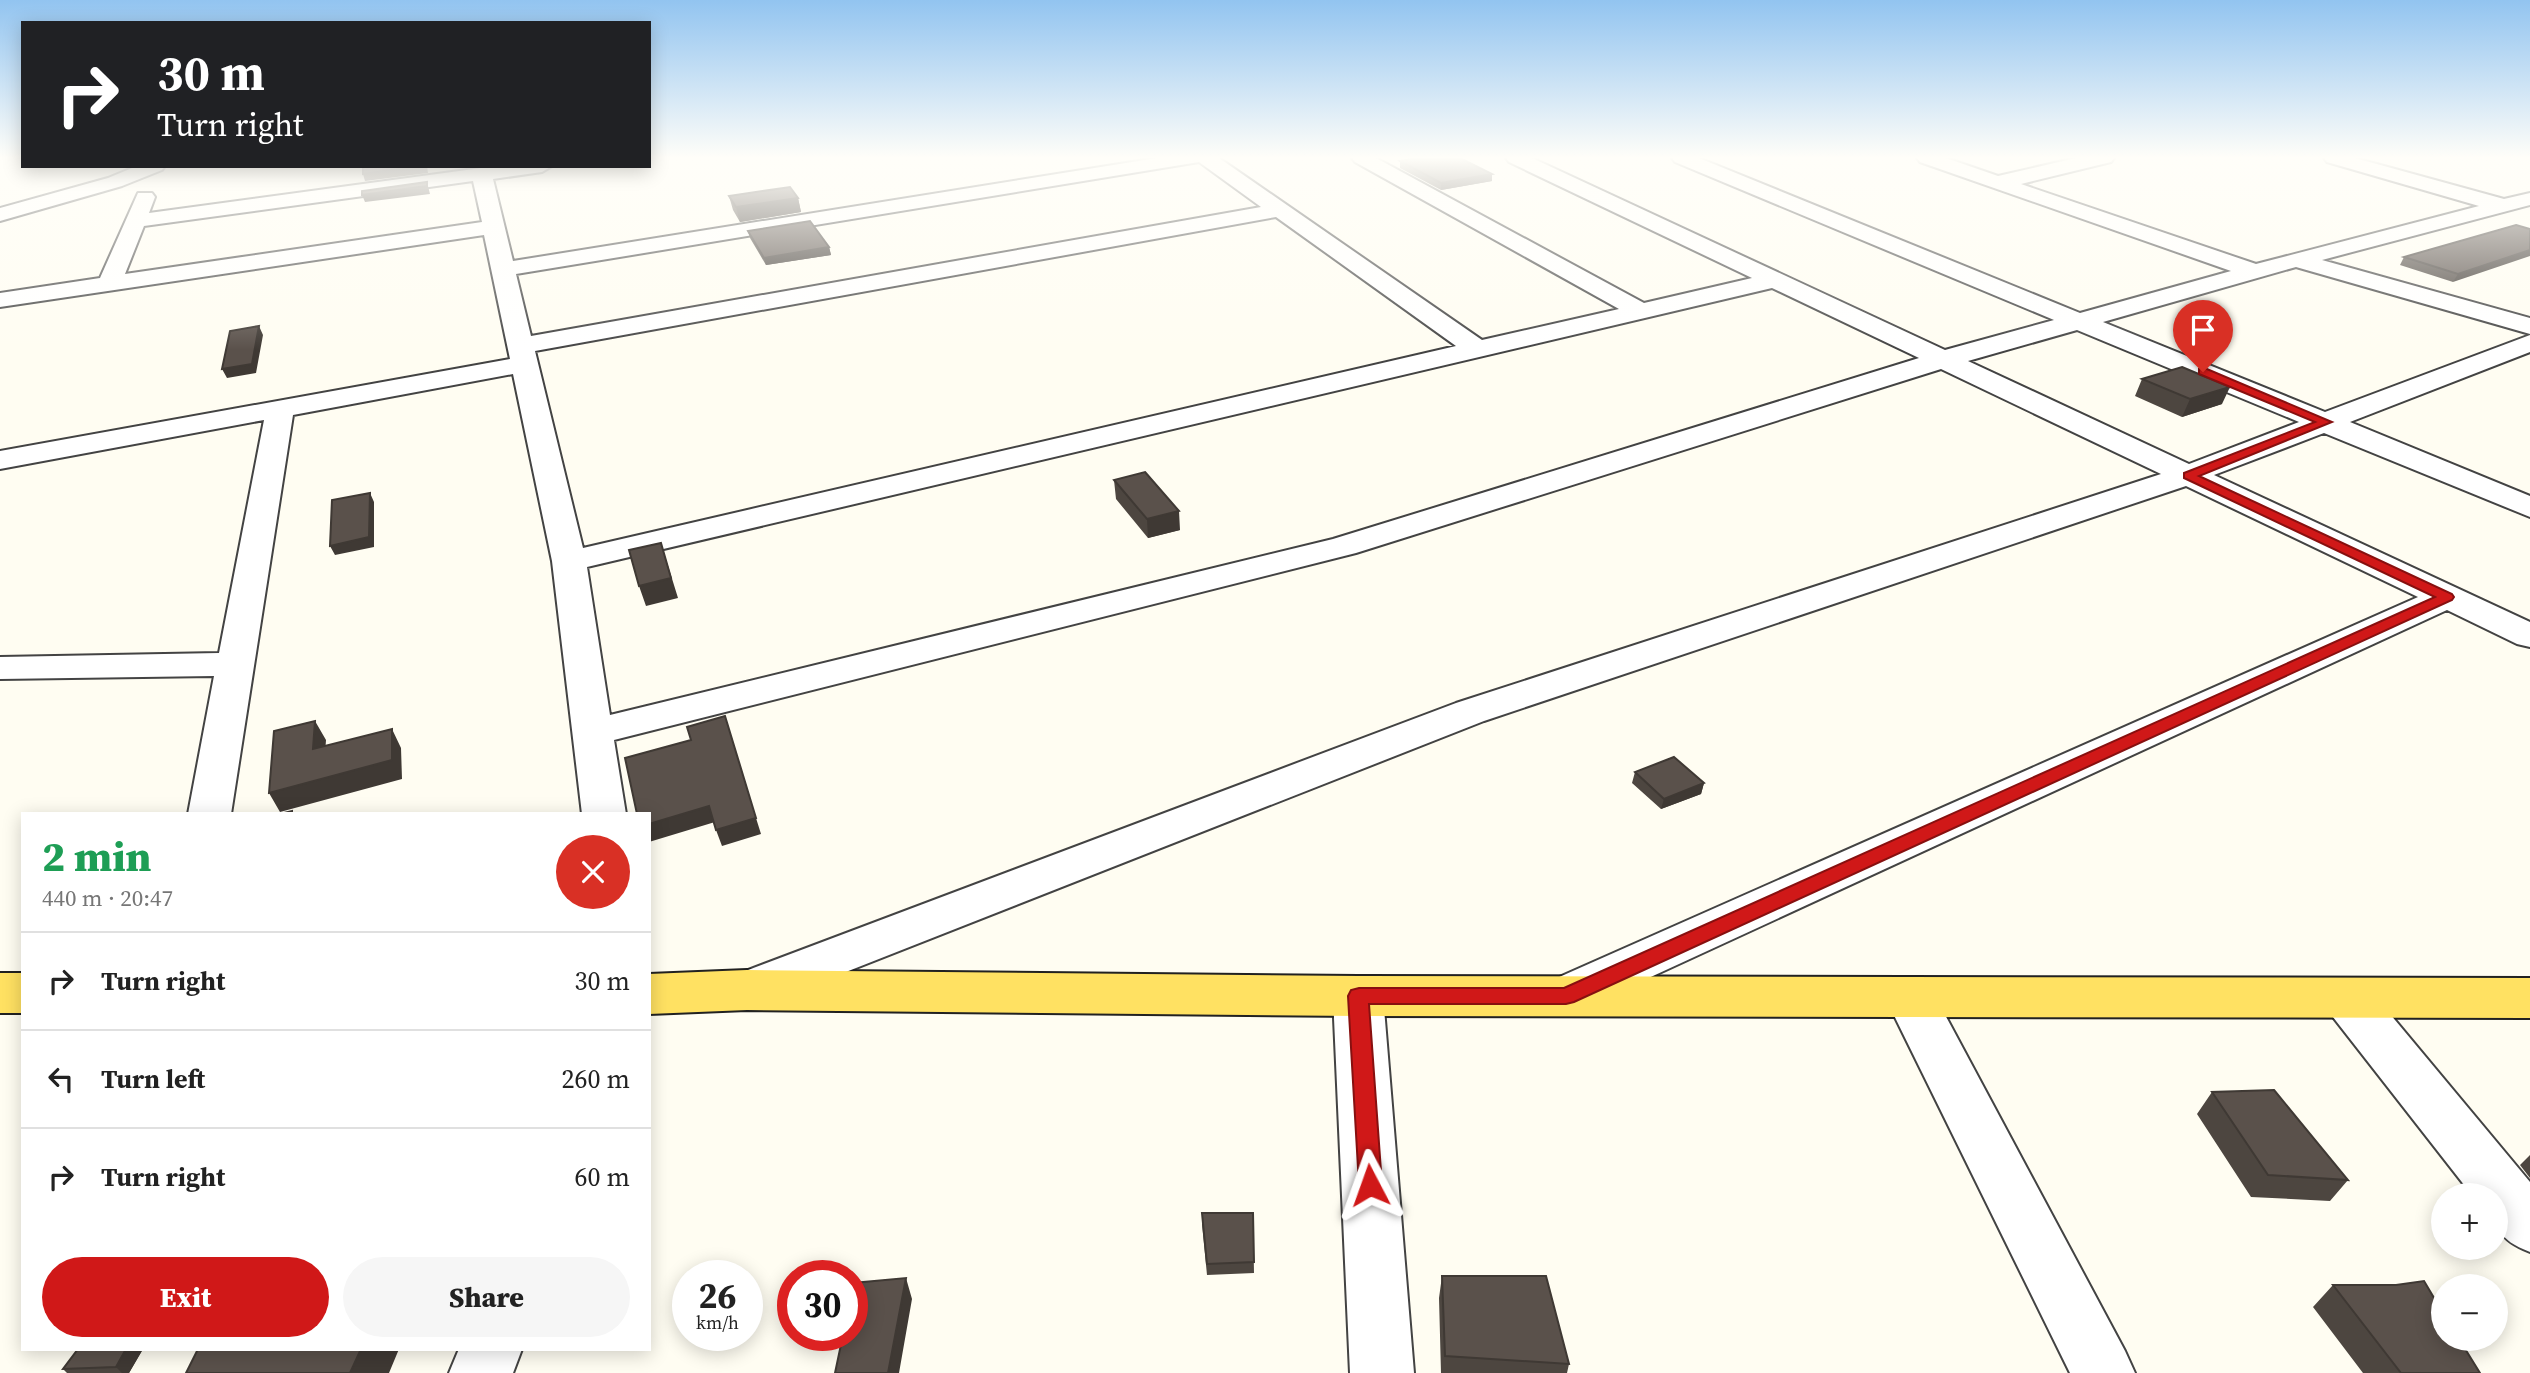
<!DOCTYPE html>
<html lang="en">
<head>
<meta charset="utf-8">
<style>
	:root { --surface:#fff; --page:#f6f6f6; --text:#222; --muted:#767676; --line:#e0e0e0; --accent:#d01818 }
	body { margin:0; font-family:"Source Serif 4",serif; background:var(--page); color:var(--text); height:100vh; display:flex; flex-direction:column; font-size:26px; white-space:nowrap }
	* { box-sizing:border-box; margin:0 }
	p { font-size:23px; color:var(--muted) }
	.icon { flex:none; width:38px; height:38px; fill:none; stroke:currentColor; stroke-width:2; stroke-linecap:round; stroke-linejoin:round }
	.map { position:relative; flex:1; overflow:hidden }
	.details { position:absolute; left:21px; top:812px; width:630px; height:539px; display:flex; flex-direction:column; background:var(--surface); border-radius:0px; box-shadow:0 4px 18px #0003 }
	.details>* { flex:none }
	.hud { position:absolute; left:21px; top:21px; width:630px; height:147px; border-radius:0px; box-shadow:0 4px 18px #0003; background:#202124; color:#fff; overflow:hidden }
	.buttons { position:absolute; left:2431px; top:1183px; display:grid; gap:14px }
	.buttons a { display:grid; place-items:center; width:77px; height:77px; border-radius:50%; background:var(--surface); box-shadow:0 4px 18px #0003; font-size:35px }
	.speed { position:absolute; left:672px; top:1260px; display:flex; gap:14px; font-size:35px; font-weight:700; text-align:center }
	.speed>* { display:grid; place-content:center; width:91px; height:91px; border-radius:50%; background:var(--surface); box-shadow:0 4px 18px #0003; line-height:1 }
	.speed small { font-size:18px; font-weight:400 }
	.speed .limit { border:10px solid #d22; background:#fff; color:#111 }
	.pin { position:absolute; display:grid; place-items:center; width:60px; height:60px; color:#fff; margin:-72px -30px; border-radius:50% 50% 50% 0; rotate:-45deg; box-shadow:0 0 7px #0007 }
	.pin .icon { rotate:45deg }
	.me { position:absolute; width:77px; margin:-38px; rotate:356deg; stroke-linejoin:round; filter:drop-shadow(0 0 5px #0008) }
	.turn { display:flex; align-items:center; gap:24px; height:147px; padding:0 21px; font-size:32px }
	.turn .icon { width:91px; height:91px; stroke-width:2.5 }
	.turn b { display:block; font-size:49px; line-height:60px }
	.round { display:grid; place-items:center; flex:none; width:74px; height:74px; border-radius:37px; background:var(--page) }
	.headline { display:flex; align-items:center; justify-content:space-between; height:119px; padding:0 21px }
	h1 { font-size:42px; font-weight:800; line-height:52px; color:#1e9e55 }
	.button { display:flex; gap:14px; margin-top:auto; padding:14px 21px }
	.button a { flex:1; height:80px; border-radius:42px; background:var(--accent); color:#fff; font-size:28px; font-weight:800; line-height:80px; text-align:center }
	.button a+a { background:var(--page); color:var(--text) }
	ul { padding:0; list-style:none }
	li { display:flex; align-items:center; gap:21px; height:98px; padding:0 21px; border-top:2px solid var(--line) }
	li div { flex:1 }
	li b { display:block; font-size:26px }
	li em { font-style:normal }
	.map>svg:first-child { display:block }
</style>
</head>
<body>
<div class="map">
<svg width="2530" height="1373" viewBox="0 0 2530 1373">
	<rect width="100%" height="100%" fill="#fffdf2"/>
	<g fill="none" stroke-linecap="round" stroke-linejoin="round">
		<!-- street casing -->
		<g stroke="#434343" stroke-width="4">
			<path id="street" d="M 1157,158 L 1219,158 L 1482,340 L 1619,309 L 1355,162 L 1352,158 L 1376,158 L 1644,303 L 1752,278 L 1509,162 L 1506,158 L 1532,158 L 1945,350 L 2054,320 L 1675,162 L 1672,158 L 1699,158 L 2080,313 L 2231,271 L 1920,162 L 1917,158 L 1946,158 L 1998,176 L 2076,158 L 2114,158 L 2111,162 L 2021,184 L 2256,264 L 2479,206 L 2327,162 L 2324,158 L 2355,158 L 2504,199 L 2530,193 L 2530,205 L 2322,260 L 2530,318 L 2530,334 L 2296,267 L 2103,322 L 2325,412 L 2530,335 L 2530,352 L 2350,422 L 2530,496 L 2530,517 L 2324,433 L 2214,475 L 2530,622 L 2530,647 L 2517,644 L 2447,610 L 1566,1016 L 1548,1010 L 1541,996 L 1548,982 L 2418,597 L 2186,486 L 1484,721 L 749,1010 L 732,1004 L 724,990 L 732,976 L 1456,703 L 2161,474 L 1941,369 L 1356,553 L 614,740 L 626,814 L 582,814 L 552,561 L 513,374 L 293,415 L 231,814 L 188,814 L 214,676 L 0,679 L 0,657 L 219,653 L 264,420 L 0,469 L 0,451 L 510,359 L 484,235 L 0,307 L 0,293 L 100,278 L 138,193 L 152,193 L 155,197 L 149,213 L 496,166 L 552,166 L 542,172 L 493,179 L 513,261 ZM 1199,162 L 1261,207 L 531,336 L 516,274 ZM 473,181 L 482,222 L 125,274 L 144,226 ZM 1276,217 L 1456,346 L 583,548 L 535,351 ZM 1772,288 L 1919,358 L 1333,539 L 610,715 L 587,567 ZM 2077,330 L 2299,422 L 2189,464 L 1968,361 Z
				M 137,166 L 165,166 L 162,170 L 122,186 L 0,221 L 0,208 L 108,178 Z
				M 1358,976 L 1376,982 L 1383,996 L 1414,1373 L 1350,1373 L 1333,996 L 1340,982 Z
				M 1910,977 L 1928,983 L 2125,1351 L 2135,1373 L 2070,1373 L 1885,997 L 1892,983 Z
				M 2347,978 L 2365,984 L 2530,1182 L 2530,1252 C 2497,1239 2496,1229 2496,1195 L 2472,1195 L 2329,1012 L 2322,998 L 2329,984 Z
				M 459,1349 L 522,1349 L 513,1373 L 449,1373 Z"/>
		</g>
		<!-- primary casing -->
		<g stroke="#212121" stroke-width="4">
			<path id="primary" d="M 747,970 L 1358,976 L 2530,978 L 2530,1018 L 1358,1016 L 747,1010 L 649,1014 L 649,974 Z
				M 0,973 L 23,973 L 23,1013 L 0,1013 Z"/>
		</g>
		<!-- street -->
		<use href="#street" fill="#fff" fill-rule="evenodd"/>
		<!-- primary -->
		<use href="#primary" fill="#ffe162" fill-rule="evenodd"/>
	</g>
	<!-- wall -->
	<path fill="#4d4640" d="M 1400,161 L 1492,181 L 1441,190 L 1400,168 Z
		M 729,196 L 798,198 L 801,212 L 740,222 L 733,210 Z
		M 2516,225 L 2453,282 L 2400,265 L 2404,257 Z
		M 748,231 L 829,247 L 831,255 L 766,265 L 750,238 Z
		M 2142,379 L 2222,404 L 2182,417 L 2135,396 Z
		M 1114,480 L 1180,530 L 1148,538 L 1116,499 Z
		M 1635,772 L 1704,783 L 1701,794 L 1661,809 L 1632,783 Z
		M 2212,1092 L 2348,1180 L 2330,1201 L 2251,1197 L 2197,1114 Z
		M 2530,1155 L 2530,1178 L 2520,1165 Z
		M 1253,1213 L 1254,1273 L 1207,1275 L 1202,1224 Z
		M 1442,1276 L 1569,1364 L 1567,1373 L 1441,1373 L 1439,1298 Z
		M 2333,1285 L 2480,1373 L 2363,1373 L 2313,1307 Z
		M 78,1349 L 143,1349 L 129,1373 L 67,1373 L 63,1369 Z"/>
	<!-- shaded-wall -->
	<path fill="#3f3934" d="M 420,166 L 427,166 L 428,173 L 365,181 L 363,174 Z
		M 1492,174 L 1492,181 L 1441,190 L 1441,183 Z
		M 427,182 L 430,194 L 365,202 L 362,195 Z
		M 798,198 L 801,212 L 740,222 L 736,207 Z
		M 829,247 L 831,255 L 766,265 L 764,258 Z
		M 2530,250 L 2530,256 L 2453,282 L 2458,274 Z
		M 259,326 L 263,335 L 256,373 L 227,378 L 222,369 Z
		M 2230,387 L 2222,404 L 2182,417 L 2190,399 Z
		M 370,493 L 374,502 L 374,547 L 335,555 L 330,546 Z
		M 1179,511 L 1180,530 L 1148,538 L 1147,519 Z
		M 661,543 L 678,598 L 646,606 L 639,586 Z
		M 315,721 L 326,740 L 324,768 L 313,749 Z
		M 392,729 L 401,748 L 402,779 L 280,812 L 269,793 Z
		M 1704,783 L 1701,794 L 1661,809 L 1664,799 Z
		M 709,806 L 715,822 L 649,842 L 649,824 Z
		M 756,818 L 761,834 L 722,846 L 716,830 Z
		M 906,1278 L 912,1299 L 899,1373 L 888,1373 Z
		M 126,1349 L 143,1349 L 129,1373 L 122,1373 L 116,1367 Z
		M 361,1349 L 399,1349 L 389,1373 L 350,1373 Z"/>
	<!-- building -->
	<path fill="#5a514b" stroke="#3f3934" stroke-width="2" d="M 1418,158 L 1460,158 L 1492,174 L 1441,183 L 1400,161 Z
		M 363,166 L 420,166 L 363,174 Z
		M 427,182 L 427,186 L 362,195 L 362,191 Z
		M 790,187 L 798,198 L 736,207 L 729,196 Z
		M 810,221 L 829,247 L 764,258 L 748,231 Z
		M 2516,225 L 2530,229 L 2530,250 L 2458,274 L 2404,257 Z
		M 259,326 L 252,364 L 222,369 L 230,331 Z
		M 2182,367 L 2230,387 L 2190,399 L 2142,379 Z
		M 1145,472 L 1179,511 L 1147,519 L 1114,480 Z
		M 370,493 L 369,537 L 330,546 L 332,500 Z
		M 661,543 L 671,578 L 639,586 L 629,550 Z
		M 725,716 L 756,818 L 716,830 L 709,806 L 649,824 L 649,814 L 637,814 L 625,758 L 691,740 L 687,727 Z
		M 315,721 L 313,749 L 392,729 L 392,760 L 269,793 L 274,731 Z
		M 1674,757 L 1704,783 L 1664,799 L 1635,772 Z
		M 292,811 L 292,814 L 280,814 Z
		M 2274,1090 L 2348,1180 L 2268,1175 L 2212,1092 Z
		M 1202,1213 L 1253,1213 L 1254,1262 L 1207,1264 Z
		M 1442,1276 L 1546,1276 L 1569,1364 L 1445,1356 Z
		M 906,1278 L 888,1373 L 835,1373 L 843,1335 L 852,1335 L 853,1283 Z
		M 2424,1281 L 2443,1313 L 2443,1339 L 2459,1339 L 2480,1373 L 2401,1373 L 2333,1285 L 2396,1285 Z
		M 78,1349 L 126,1349 L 116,1367 L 63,1369 Z
		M 198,1349 L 361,1349 L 350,1373 L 186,1373 Z"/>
	<!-- sky -->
	<linearGradient id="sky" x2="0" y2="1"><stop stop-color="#92c4f0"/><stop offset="0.45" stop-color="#fffef9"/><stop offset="1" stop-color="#fffef9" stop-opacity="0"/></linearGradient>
	<rect width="2530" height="350" fill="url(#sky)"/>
	<!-- route -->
	<path fill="#d01818" stroke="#871010" stroke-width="2" d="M 2199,369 L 2207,369 L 2332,422 L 2199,476 L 2452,594 L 2454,597 L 2452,600 L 1574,1002 L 1566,1004 L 1369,1004 L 1382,1185 L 1379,1192 L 1370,1195 L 1362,1192 L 1359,1185 L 1348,996 L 1351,990 L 1359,988 L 1564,988 L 2435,597 L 2184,478 L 2184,473 L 2315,422 L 2199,374 Z"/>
</svg>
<div class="buttons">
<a>+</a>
<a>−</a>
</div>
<div class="speed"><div>26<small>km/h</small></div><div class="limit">30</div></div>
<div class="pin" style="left:2203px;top:372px;background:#d93025"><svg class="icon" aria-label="arrive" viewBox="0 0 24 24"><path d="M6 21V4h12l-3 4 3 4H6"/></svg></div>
<svg class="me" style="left:1370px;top:1185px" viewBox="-20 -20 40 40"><path d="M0-17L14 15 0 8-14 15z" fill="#d01818" stroke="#fff" stroke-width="4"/></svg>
<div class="hud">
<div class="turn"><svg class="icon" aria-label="right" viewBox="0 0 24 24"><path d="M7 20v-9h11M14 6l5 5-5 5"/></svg><div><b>30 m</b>Turn right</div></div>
</div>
<section class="details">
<div class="headline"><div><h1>2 min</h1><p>440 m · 20:47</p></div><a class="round" style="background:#d93025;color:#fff"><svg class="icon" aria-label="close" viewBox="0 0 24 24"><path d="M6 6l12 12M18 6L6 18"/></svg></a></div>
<ul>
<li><svg class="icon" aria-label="right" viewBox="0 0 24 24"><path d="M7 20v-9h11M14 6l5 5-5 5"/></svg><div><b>Turn right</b></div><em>30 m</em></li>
<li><svg class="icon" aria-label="left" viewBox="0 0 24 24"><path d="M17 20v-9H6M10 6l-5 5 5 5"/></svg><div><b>Turn left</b></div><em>260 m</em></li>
<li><svg class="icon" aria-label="right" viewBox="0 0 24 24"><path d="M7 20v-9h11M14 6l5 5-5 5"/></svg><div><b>Turn right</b></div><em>60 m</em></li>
</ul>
<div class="button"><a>Exit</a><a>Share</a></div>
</section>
</div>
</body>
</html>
